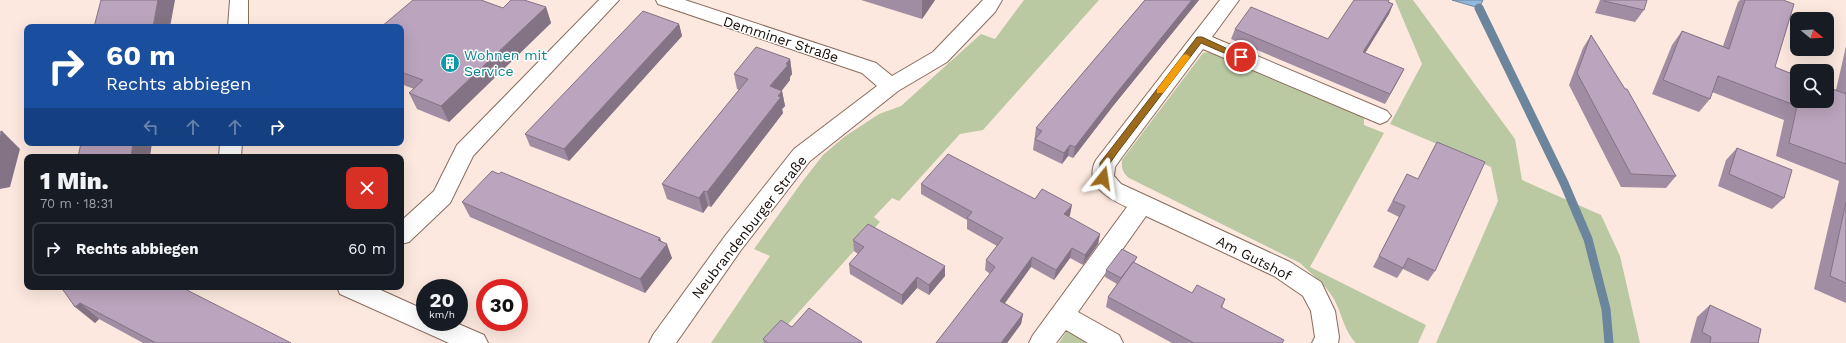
<!DOCTYPE html>
<html lang="de">
<head>
<meta charset="utf-8">
<style>
	:root { --surface:#171b24; --page:#20242c; --text:#f1f3f6; --muted:#9ea1a6; --line:#363941 }
	body { margin:0; font-family:"Work Sans",sans-serif; background:var(--page); color:var(--text); height:100vh; display:flex; flex-direction:column; font-size:15px; white-space:nowrap }
	* { box-sizing:border-box; margin:0 }
	p { font-size:13px; color:var(--muted) }
	.icon { flex:none; width:22px; height:22px; fill:none; stroke:currentColor; stroke-width:2; stroke-linecap:round; stroke-linejoin:round }
	.map { position:relative; flex:1; overflow:hidden }
	.drawer { position:absolute; left:24px; top:154px; width:380px; height:136px; display:flex; flex-direction:column; background:var(--surface); border-radius:8px; box-shadow:0 4px 16px #0002 }
	.drawer>* { flex:none }
	.top-card { position:absolute; left:24px; top:24px; width:380px; height:122px; border-radius:8px; box-shadow:0 4px 16px #0002; background:#1a4fa0; color:#fff; overflow:hidden }
	.needle { width:26px; rotate:108deg }
	.fabs { position:absolute; left:1790px; top:12px; display:grid; gap:8px }
	.fabs a { display:grid; place-items:center; width:44px; height:44px; border-radius:8px; background:var(--surface); box-shadow:0 4px 16px #0002; font-size:20px }
	.speed { position:absolute; left:416px; top:279px; display:flex; gap:8px; font-size:20px; font-weight:700; text-align:center }
	.speed>* { display:grid; place-content:center; width:52px; height:52px; border-radius:50%; background:var(--surface); box-shadow:0 4px 16px #0002; line-height:1 }
	.speed small { font-size:10px; font-weight:400 }
	.speed .limit { border:6px solid #d22; background:#fff; color:#111 }
	.pin { position:absolute; display:grid; place-items:center; width:34px; height:34px; color:#fff; margin:-17px; border:2px solid #fff; border-radius:50%; box-shadow:0 1px 4px #0007 }
	.me { position:absolute; width:44px; margin:-22px; rotate:15deg; stroke-linejoin:round; filter:drop-shadow(0 0 3px #0008) }
	.turn { display:flex; align-items:center; gap:14px; height:84px; padding:0 16px; font-size:18px }
	.turn .icon { width:52px; height:52px; stroke-width:2.5 }
	.turn b { display:block; font-size:28px; line-height:34px }
	.lanes { display:flex; align-items:center; height:38px; padding:0 16px; background:#0003; justify-content:center; gap:20px; direction:ltr }
	.lanes .off { opacity:.35 }
	.round { display:grid; place-items:center; flex:none; width:42px; height:42px; border-radius:8px; background:var(--page) }
	.head { display:flex; align-items:center; justify-content:space-between; height:68px; padding:0 16px }
	h1 { font-size:24px; font-weight:800; line-height:30px }
	ul { padding:0; list-style:none }
	li { display:flex; align-items:center; gap:12px; height:54px; margin:0 8px 6px; padding:0 8px; border:2px solid var(--line); border-radius:8px }
	li div { flex:1 }
	li b { display:block; font-size:15px }
	li em { font-style:normal }
	.map>svg:first-child { display:block }
</style>
</head>
<body>
<div class="map">
<svg width="1846" height="343" viewBox="0 0 1846 343">
	<rect width="100%" height="100%" fill="#fce8de"/>
	<!-- green -->
	<path fill="#bbc9a3" d="M 1024,0 L 1099,0 L 983,130 L 960,134 L 899,201 L 892,198 L 874,217 L 880,222 L 771,343 L 711,343 L 770,256 L 754,249 L 802,182 L 823,155 L 844,137 L 879,114 L 901,106 L 981,34 L 995,39 Z
		M 1395,0 L 1413,0 L 1515,139 L 1522,180 L 1601,215 L 1620,256 L 1640,343 L 1436,343 L 1498,201 L 1491,167 L 1390,124 L 1422,64 Z
		M 1209,52 L 1358,114 L 1364,118 L 1364,125 L 1384,133 L 1310,267 L 1426,325 L 1418,343 L 1356,343 C 1343,330 1342,311 1332,296 C 1324,283 1311,274 1300,263 L 1129,178 C 1123,173 1121,168 1122,160 L 1203,53 Z
		M 1070,331 L 1095,343 L 1059,343 L 1066,332 Z"/>
	<!-- water -->
	<path fill="#90b9dd" stroke="#6b859c" d="M 1452,0 L 1483,0 L 1479,8 Z"/>
	<g fill="none" stroke-linecap="round" stroke-linejoin="round">
		<!-- stream -->
		<path stroke="#6b859c" stroke-width="9" d="M 1479,8 L 1564,183 L 1588,239 L 1606,309 L 1609,343"/>
		<!-- minor casing -->
		<g stroke="#896c5c" stroke-width="2">
			<path id="minor" d="M 230,0 L 248,0 L 248,27 L 228,27 Z
				M 599,0 L 619,0 L 473,156 L 450,203 L 409,242 L 401,244 L 401,221 L 434,191 L 457,145 Z
				M 656,0 L 685,0 L 876,63 L 892,76 L 933,52 L 983,0 L 1002,0 L 995,12 L 947,62 L 898,91 L 810,161 L 741,250 L 676,343 L 649,343 L 653,335 L 725,236 L 794,149 L 877,86 L 862,73 L 658,4 Z
				M 1220,0 L 1239,0 L 1212,37 L 1387,111 L 1391,116 L 1387,121 L 1380,124 L 1373,121 L 1203,49 L 1122,157 L 1115,167 L 1114,176 L 1121,184 L 1290,262 L 1321,282 L 1335,311 L 1339,337 L 1338,343 L 1312,343 L 1315,337 L 1311,311 L 1303,296 L 1274,276 L 1146,216 L 1078,312 L 1119,335 L 1123,343 L 1088,343 L 1066,330 L 1056,343 L 1029,343 L 1033,335 L 1127,207 C 1108,198 1083,185 1096,160 Z
				M 220,143 L 242,143 L 241,157 L 219,157 Z
				M 337,287 L 374,287 L 425,310 L 425,322 L 454,322 L 484,335 L 488,343 L 449,343 L 340,294 Z"/>
		</g>
		<!-- minor -->
		<use href="#minor" fill="#fff" fill-rule="evenodd"/>
	</g>
	<!-- wall -->
	<path fill="#a18da3" d="M 861,0 L 935,0 L 922,19 Z
		M 1145,0 L 1199,0 L 1113,106 L 1073,158 L 1068,156 L 1062,164 L 1033,150 L 1036,128 Z
		M 1600,0 L 1647,0 L 1644,10 L 1635,22 L 1595,13 Z
		M 1740,0 L 1783,0 L 1775,67 L 1836,90 L 1846,46 L 1846,303 L 1814,289 L 1839,181 L 1776,156 L 1784,120 L 1712,92 L 1710,99 L 1699,112 L 1652,94 L 1672,45 L 1682,31 L 1723,46 L 1738,2 Z
		M 1389,2 L 1393,4 L 1389,14 L 1365,53 L 1404,69 L 1385,104 L 1231,39 L 1235,29 L 1328,39 Z
		M 546,7 L 551,23 L 449,122 L 417,109 L 409,93 L 414,89 L 401,84 L 401,27 L 503,8 Z
		M 679,24 L 682,36 L 569,161 L 530,146 L 525,134 Z
		M 1591,35 L 1676,176 L 1666,188 L 1621,187 L 1569,85 L 1583,48 Z
		M 790,59 L 792,74 L 790,77 L 790,80 L 782,90 L 782,91 L 785,106 L 782,109 L 783,113 L 711,207 L 708,206 L 703,213 L 667,199 L 662,184 L 739,90 L 737,89 L 734,74 Z
		M 1437,142 L 1435,271 L 1428,281 L 1403,269 L 1397,278 L 1373,267 L 1399,217 L 1387,211 L 1401,185 L 1418,179 Z
		M 1737,148 L 1784,198 L 1772,209 L 1718,186 L 1726,160 Z
		M 921,184 L 1035,199 L 1070,215 L 1069,217 L 1100,234 L 1098,244 L 1083,265 L 1070,258 L 1054,280 L 1031,267 L 1005,303 L 1023,314 L 1021,324 L 1007,343 L 936,343 L 990,274 L 985,270 L 986,260 L 997,246 L 967,229 L 967,220 L 921,194 Z
		M 462,202 L 660,238 L 661,241 L 672,258 L 645,293 L 470,217 Z
		M 853,240 L 945,276 L 929,295 L 917,288 L 902,305 L 850,274 L 849,264 L 858,254 L 854,251 Z
		M 1136,263 L 1192,293 L 1225,299 L 1222,308 L 1282,343 L 1172,343 L 1106,307 L 1108,297 L 1117,284 L 1105,277 L 1106,270 Z
		M 61,287 L 291,343 L 143,343 L 99,319 L 95,323 Z
		M 1710,305 L 1758,343 L 1690,343 L 1697,317 Z
		M 792,327 L 862,343 L 764,343 L 763,339 Z"/>
	<!-- shaded-wall -->
	<path fill="#837384" d="M 158,0 L 175,0 L 170,27 L 153,27 Z
		M 922,0 L 935,0 L 922,19 Z
		M 1192,0 L 1199,0 L 1113,106 L 1073,158 L 1075,147 L 1115,95 Z
		M 1393,4 L 1389,14 L 1359,63 L 1363,52 Z
		M 546,7 L 551,23 L 449,122 L 441,106 Z
		M 679,24 L 682,36 L 569,161 L 564,149 Z
		M 790,59 L 792,74 L 790,77 L 790,80 L 773,102 L 770,86 L 786,64 Z
		M 1404,69 L 1399,79 L 1385,104 L 1390,94 Z
		M 782,91 L 785,106 L 782,109 L 783,113 L 711,207 L 707,192 Z
		M 2,131 L 20,149 L 10,187 L 0,189 L 0,139 Z
		M 133,143 L 152,143 L 150,157 L 131,157 Z
		M 1070,145 L 1068,156 L 1062,164 L 1064,153 Z
		M 704,191 L 708,206 L 703,213 L 699,198 Z
		M 1072,205 L 1070,215 L 1062,225 L 1064,214 Z
		M 1100,234 L 1098,244 L 1083,265 L 1085,255 Z
		M 660,238 L 663,249 L 667,244 L 672,258 L 645,293 L 640,279 L 658,240 Z
		M 1072,248 L 1070,258 L 1054,280 L 1056,270 Z
		M 1032,257 L 1031,267 L 999,311 L 1000,301 Z
		M 945,266 L 945,276 L 929,295 L 929,285 Z
		M 917,277 L 917,288 L 902,305 L 902,295 Z
		M 80,303 L 99,319 L 95,323 L 75,307 Z
		M 1023,314 L 1021,324 L 1007,343 L 1001,343 Z"/>
	<!-- building -->
	<path fill="#bba4bd" stroke="#837384" d="M 101,0 L 158,0 L 153,27 L 94,27 Z
		M 413,0 L 481,0 L 503,8 L 511,0 L 524,0 L 546,7 L 441,106 L 409,93 L 423,80 L 401,72 L 401,27 L 381,27 Z
		M 1145,0 L 1192,0 L 1115,95 L 1075,147 L 1070,145 L 1064,153 L 1035,139 L 1042,131 L 1036,128 Z
		M 1354,0 L 1389,0 L 1388,2 L 1393,4 L 1363,52 L 1404,69 L 1390,94 L 1235,29 L 1251,7 L 1328,39 Z
		M 1604,0 L 1647,0 L 1644,10 L 1604,1 Z
		M 1745,0 L 1783,0 L 1794,4 L 1775,67 L 1797,76 L 1797,101 L 1827,101 L 1827,87 L 1846,94 L 1846,92 L 1846,164 L 1789,143 L 1797,106 L 1718,76 L 1710,99 L 1663,80 L 1682,31 L 1729,49 Z
		M 643,11 L 679,24 L 564,149 L 525,134 Z
		M 1591,35 L 1625,89 L 1627,89 L 1676,176 L 1631,174 L 1577,73 Z
		M 756,47 L 790,59 L 786,64 L 788,65 L 770,86 L 782,91 L 778,96 L 781,97 L 707,192 L 704,191 L 699,198 L 662,184 L 748,79 L 734,74 Z
		M 2,131 L 0,139 L 0,132 Z
		M 1437,142 L 1485,162 L 1435,271 L 1408,258 L 1403,268 L 1379,256 L 1405,206 L 1393,201 L 1407,174 L 1418,179 Z
		M 81,143 L 133,143 L 131,157 L 78,157 Z
		M 1737,148 L 1792,170 L 1784,198 L 1729,174 Z
		M 948,154 L 1035,199 L 1042,189 L 1072,205 L 1064,214 L 1100,234 L 1085,255 L 1072,248 L 1056,270 L 1032,257 L 1000,301 L 1023,314 L 1001,343 L 936,343 L 995,267 L 986,260 L 1003,238 L 967,218 L 972,212 L 921,184 Z
		M 492,171 L 499,174 L 501,172 L 660,238 L 658,240 L 667,244 L 640,279 L 462,202 Z
		M 1846,202 L 1846,283 L 1830,276 Z
		M 868,224 L 945,266 L 929,285 L 917,277 L 902,295 L 849,264 L 864,247 L 853,240 Z
		M 1122,249 L 1137,257 L 1134,262 L 1133,262 L 1121,278 L 1106,270 Z
		M 1133,262 L 1192,293 L 1197,285 L 1225,299 L 1221,307 L 1284,340 L 1282,343 L 1194,343 L 1108,297 Z
		M 61,287 L 181,287 L 291,343 L 156,343 L 80,303 L 75,307 Z
		M 1710,305 L 1761,329 L 1758,343 L 1710,343 L 1711,337 L 1702,332 Z
		M 809,308 L 862,342 L 861,343 L 768,343 L 763,339 L 781,320 L 792,327 Z"/>
	<!-- route -->
	<path fill="#9c6b1e" stroke="#654614" d="M 1197,37 L 1202,37 L 1245,57 L 1244,59 L 1238,59 L 1201,43 L 1117,153 L 1108,166 L 1107,180 L 1100,180 L 1100,163 Z"/>
	<!-- slow -->
	<path fill="#f59e0b" d="M 1186,54 L 1190,57 L 1189,59 L 1163,93 L 1157,93 L 1157,89 L 1183,55 Z"/>
	<!-- icons -->
	<defs>
		<g id="building-disc" transform="scale(1)"><circle r="9.5" fill="#0f9aa8" stroke="#fff"/><path d="M-4-6H4V6H1V3H-1V6H-4ZM-2.5-4.3h1.7v1.8h-1.7ZM.8-4.3h1.7v1.8H.8ZM-2.5-1h1.7V.8h-1.7ZM.8-1h1.7V.8H.8Z" fill="#fff"/></g>
	</defs>
	<g fill-rule="evenodd">
		<use href="#building-disc" x="450" y="63"/>
	</g>
	<g text-anchor="middle" stroke-width="3" stroke-linejoin="round" paint-order="stroke">
		<!-- street labels -->
		<g font-size="14" fill="#160c06" stroke="#fff">
			<text transform="translate(781 39) rotate(18)" y="5">Demminer Straße</text>
			<text transform="translate(749 227) rotate(-52)" y="5">Neubrandenburger Straße</text>
			<text transform="translate(1254 258) rotate(27)" y="5">Am Gutshof</text>
		</g>
		<!-- culture labels -->
		<g font-size="14" fill="#0d838f" stroke="#fff" text-anchor="start">
			<text x="464" y="60">Wohnen mit<tspan x="464" dy="16">Service</tspan></text>
		</g>
	</g>
</svg>
<div class="fabs">
<a><svg class="needle" viewBox="-14 -14 28 28"><path d="M0-13l5 13h-10z" fill="#e53935"/><path d="M0 13l5-13h-10z" fill="#9ea1a6"/></svg></a>
<a><svg class="icon" aria-label="search" viewBox="0 0 24 24"><circle cx="10" cy="10" r="6"/><path d="M15 15l6 6"/></svg></a>
</div>
<div class="speed"><div>20<small>km/h</small></div><div class="limit">30</div></div>
<div class="pin" style="left:1241px;top:57px;background:#d93025"><svg class="icon" aria-label="arrive" viewBox="0 0 24 24"><path d="M6 21V4h12l-3 4 3 4H6"/></svg></div>
<svg class="me" style="left:1103px;top:178px" viewBox="-20 -20 40 40"><path d="M0-17L14 15 0 8-14 15z" fill="#9c6b1e" stroke="#fff" stroke-width="4"/></svg>
<div class="top-card">
<div class="turn"><svg class="icon" aria-label="right" viewBox="0 0 24 24"><path d="M7 20v-9h11M14 6l5 5-5 5"/></svg><div><b>60 m</b>Rechts abbiegen</div></div>
<div class="lanes"><svg class="icon off" aria-label="left" viewBox="0 0 24 24"><path d="M17 20v-9H6M10 6l-5 5 5 5"/></svg><svg class="icon off" aria-label="ahead" viewBox="0 0 24 24"><path d="M12 20V5M6 11l6-6 6 6"/></svg><svg class="icon off" aria-label="ahead" viewBox="0 0 24 24"><path d="M12 20V5M6 11l6-6 6 6"/></svg><svg class="icon" aria-label="right" viewBox="0 0 24 24"><path d="M7 20v-9h11M14 6l5 5-5 5"/></svg></div>
</div>
<section class="drawer">
<div class="head"><div><h1>1 Min.</h1><p>70 m · 18:31</p></div><a class="round" style="background:#d93025;color:#fff"><svg class="icon" aria-label="close" viewBox="0 0 24 24"><path d="M6 6l12 12M18 6L6 18"/></svg></a></div>
<ul>
<li><svg class="icon" aria-label="right" viewBox="0 0 24 24"><path d="M7 20v-9h11M14 6l5 5-5 5"/></svg><div><b>Rechts abbiegen</b></div><em>60 m</em></li>
</ul>
</section>
</div>
</body>
</html>
